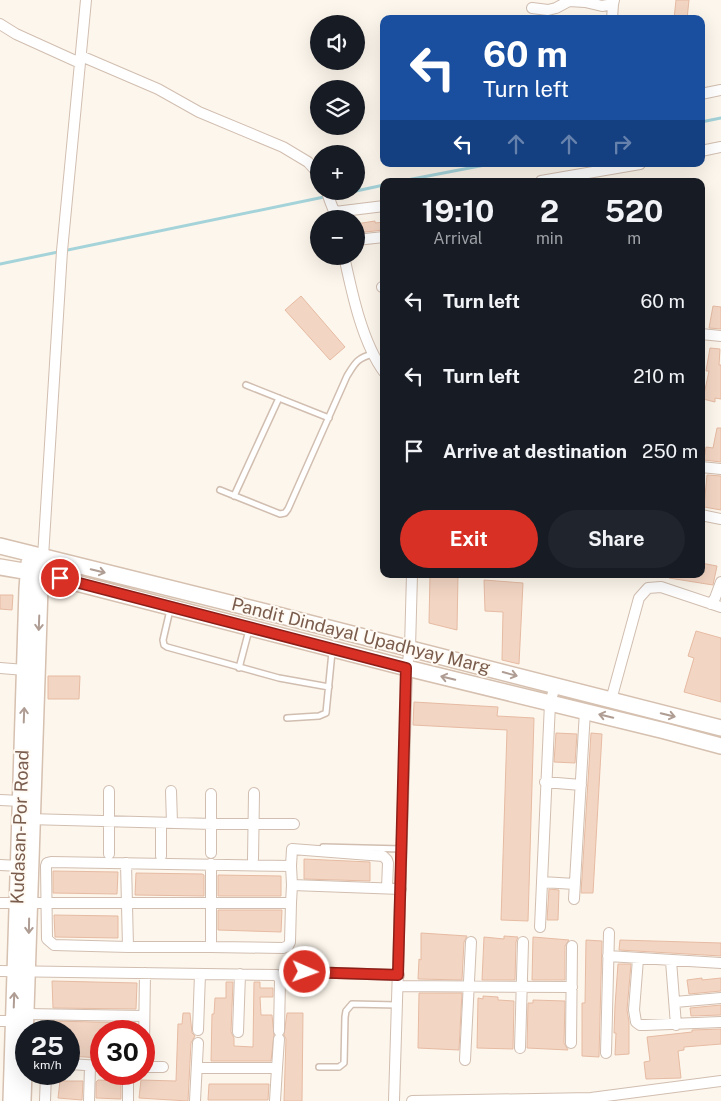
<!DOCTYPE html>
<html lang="en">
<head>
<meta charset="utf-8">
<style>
	:root { --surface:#171b24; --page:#20242c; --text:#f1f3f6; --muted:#9ea1a6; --accent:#d93025 }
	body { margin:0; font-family:"Public Sans",sans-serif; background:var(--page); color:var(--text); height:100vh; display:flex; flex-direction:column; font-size:19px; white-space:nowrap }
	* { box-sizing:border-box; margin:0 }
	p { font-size:16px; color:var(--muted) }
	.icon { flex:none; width:28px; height:28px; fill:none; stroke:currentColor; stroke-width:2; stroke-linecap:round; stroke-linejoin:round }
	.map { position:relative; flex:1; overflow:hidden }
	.drawer { position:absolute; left:380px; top:178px; width:325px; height:400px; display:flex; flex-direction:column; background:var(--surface); border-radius:10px; box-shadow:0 5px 20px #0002 }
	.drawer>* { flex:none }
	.guide { position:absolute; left:380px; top:15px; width:325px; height:152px; border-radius:10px; box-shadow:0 5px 20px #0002; background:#1a4fa0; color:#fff; overflow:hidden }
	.buttons { position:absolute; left:310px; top:15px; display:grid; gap:10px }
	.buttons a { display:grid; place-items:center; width:55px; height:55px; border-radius:50%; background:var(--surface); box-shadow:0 5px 20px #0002; font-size:25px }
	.speed { position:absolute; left:15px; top:1020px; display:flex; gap:10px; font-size:25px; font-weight:700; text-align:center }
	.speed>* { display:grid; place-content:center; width:65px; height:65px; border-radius:50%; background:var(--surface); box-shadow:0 5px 20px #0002; line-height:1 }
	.speed small { font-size:12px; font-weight:400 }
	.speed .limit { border:8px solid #d22; background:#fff; color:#111 }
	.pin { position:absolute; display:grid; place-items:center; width:42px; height:42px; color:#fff; margin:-21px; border:2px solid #fff; border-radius:50%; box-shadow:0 1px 5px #0007 }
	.me { position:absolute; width:55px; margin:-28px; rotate:92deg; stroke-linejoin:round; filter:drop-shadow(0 0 4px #0008) }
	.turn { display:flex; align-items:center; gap:18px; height:105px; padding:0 20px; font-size:22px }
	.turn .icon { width:65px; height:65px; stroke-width:2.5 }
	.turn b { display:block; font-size:35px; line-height:42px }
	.lanes { display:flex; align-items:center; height:48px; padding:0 20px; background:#0003; justify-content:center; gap:25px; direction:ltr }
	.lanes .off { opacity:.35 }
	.eta { display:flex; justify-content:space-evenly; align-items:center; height:85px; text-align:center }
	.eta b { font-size:30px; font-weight:700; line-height:35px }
	.cta { display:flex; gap:10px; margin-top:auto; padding:10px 20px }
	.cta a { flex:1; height:58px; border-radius:30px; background:var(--accent); color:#fff; font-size:20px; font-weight:700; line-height:58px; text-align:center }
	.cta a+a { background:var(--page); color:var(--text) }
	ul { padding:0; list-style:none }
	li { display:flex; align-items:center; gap:15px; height:75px; padding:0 20px }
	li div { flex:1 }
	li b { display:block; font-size:19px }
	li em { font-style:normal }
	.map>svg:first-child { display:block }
</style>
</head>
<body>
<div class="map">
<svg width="721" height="1101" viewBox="0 0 721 1101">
	<rect width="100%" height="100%" fill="#fdf6ec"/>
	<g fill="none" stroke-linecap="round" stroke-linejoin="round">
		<!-- stream -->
		<path stroke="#a5d3da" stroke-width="3" d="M 701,122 L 721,118
			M 402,181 L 490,164
			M 356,191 L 384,185
			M 0,264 L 353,191"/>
	</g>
	<!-- building -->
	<path fill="#f3d5c3" stroke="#e6bba3" d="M 676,0 L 689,0 L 687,19 L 674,19 Z
		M 375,221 L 375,223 L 384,222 L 384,230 L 356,233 L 356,224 Z
		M 301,296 L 345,347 L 330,360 L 285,310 Z
		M 713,306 L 721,307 L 721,329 L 709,328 Z
		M 710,348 L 720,349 L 719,365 L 721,365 L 721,399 L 715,398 L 715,402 L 703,399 L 709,371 L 706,371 Z
		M 717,428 L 721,428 L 721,462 L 704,460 L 706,447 L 713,448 Z
		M 707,475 L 721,476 L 721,510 L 704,507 Z
		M 701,563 L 717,566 L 713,585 L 669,578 L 670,574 L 701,574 Z
		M 430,574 L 458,574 L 457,630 L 429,623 Z
		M 484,580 L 523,583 L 519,664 L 502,660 L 503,612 L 485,611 Z
		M 0,595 L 13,595 L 12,610 L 0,609 Z
		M 696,631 L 721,638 L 721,702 L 684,692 L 694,658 L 688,656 Z
		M 48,676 L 80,676 L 79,699 L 48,699 Z
		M 414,702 L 498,707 L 497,716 L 534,718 L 528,921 L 501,920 L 507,730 L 413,725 Z
		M 556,733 L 577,734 L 575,763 L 554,762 Z
		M 591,733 L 602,734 L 593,893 L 581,893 Z
		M 304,859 L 370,862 L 370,881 L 304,879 Z
		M 53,871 L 118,872 L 117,894 L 53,893 Z
		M 136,873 L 202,874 L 204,875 L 204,896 L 135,895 Z
		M 218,875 L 281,876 L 281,896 L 218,896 Z
		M 549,889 L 559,890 L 558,920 L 547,920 Z
		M 218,910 L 282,910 L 281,932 L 218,930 Z
		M 54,915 L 118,916 L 118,938 L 55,937 Z
		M 421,933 L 467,936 L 464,942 L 462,980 L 418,979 L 419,959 L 421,960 Z
		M 504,936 L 518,937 L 516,942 L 515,980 L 482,980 L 484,937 L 504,939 Z
		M 533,937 L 569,940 L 565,946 L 565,980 L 532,980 Z
		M 586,940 L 602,941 L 599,1057 L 582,1056 L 582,1003 L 585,1003 Z
		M 620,940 L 721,943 L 721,956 L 619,950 Z
		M 618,964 L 631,964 L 627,1010 L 629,1022 L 629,1054 L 615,1055 L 616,1033 L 614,1033 L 615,1006 Z
		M 702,978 L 702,980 L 721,978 L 721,991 L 689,994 L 687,980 Z
		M 52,981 L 137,983 L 136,1009 L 53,1008 Z
		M 226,982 L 233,982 L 231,1032 L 234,1038 L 234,1046 L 253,1047 L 254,982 L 260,982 L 260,988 L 273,988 L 273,997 L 260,997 L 261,1015 L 272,1015 L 274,1035 L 271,1061 L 211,1061 L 212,1014 L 214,1014 L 215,998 L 226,998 Z
		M 419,993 L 462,993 L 459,1050 L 418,1048 Z
		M 483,996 L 498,997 L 498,1000 L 514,1001 L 513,1049 L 477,1048 L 478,998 L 483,999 Z
		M 533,1000 L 565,1001 L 564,1043 L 568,1050 L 527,1048 L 528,1003 L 533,1003 Z
		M 721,1005 L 721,1015 L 691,1016 L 690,1008 Z
		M 183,1013 L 190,1013 L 192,1033 L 195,1036 L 191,1043 L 188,1101 L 139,1098 L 141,1080 L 176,1081 L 178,1024 L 182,1024 Z
		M 287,1013 L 303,1013 L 302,1101 L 284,1101 L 286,1039 L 284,1035 Z
		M 53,1021 L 136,1023 L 136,1031 L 101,1031 L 101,1058 L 69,1056 L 69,1031 L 53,1031 Z
		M 721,1029 L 721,1044 L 684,1047 L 684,1050 L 678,1051 L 681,1078 L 646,1079 L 644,1062 L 650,1061 L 647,1037 L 692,1032 L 692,1030 Z
		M 98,1080 L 121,1081 L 121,1099 L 96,1098 L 96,1082 Z
		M 60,1081 L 83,1081 L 82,1100 L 58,1098 Z
		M 209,1084 L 269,1084 L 268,1100 L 208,1100 Z"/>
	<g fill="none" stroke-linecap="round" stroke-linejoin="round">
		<!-- lane casing -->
		<g stroke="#d1beb0" stroke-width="8">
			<path id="lane" d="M 246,385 L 329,418
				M 220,490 L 280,514 L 285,513 L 288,509 L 347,376 C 355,363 357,358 373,354
				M 234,496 L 279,398
				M 170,610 L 163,640 L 164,645 L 167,647 L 279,678 L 329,687
				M 239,668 L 249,630
				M 287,718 L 319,716 L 326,713 L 332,652
				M 323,847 L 402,849
				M 319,1067 L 339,1067 L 344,1063 L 345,1017 L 346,1011 L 352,1004 L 397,1005"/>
		</g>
		<!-- street casing -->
		<g stroke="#d1beb0" stroke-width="12">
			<path id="street" d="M 532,8 L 548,10 L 556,8 L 569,1 L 585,2 L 602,6 L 613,4 L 614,0
				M 612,19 L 613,4
				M 0,24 L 16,34 L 80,63
				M 81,56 L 158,89 L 199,112 L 283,147 L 308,162 L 319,174
				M 701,94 L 721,90
				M 701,151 L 721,147
				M 541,181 L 640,164
				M 327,191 C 329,201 334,209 336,218
				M 335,212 L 384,206
				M 356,240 L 384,237
				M 344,256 C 352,293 362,342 384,372
				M 382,287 L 384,286
				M 701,334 L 721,336
				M 701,467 L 721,469
				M 701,515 L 721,519
				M 43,557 L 62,251 L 86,0
				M 711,604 L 715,598 L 721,582
				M 0,668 L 25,670
				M 611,700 L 639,598 L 648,588 L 661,587 L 721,607
				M 545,782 L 581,785
				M 171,791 L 172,823
				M 0,800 L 21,801
				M 28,819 L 213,824 L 294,824
				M 211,853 L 211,794
				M 109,854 L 109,791
				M 161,856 L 161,823
				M 253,859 L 254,793
				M 126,863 L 128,947 L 54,945 L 47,939 L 46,866 L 47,863 L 51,862 L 291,866 L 292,885 L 401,889
				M 211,864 L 211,947 L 283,948 L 288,946 L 290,942 L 291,903
				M 0,865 L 19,866
				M 291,866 L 292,849 L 383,856 L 387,860 L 388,863 L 387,888
				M 542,882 L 575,884
				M 574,899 L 585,711
				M 0,903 L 18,903
				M 29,903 L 291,903 L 292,885
				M 540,927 L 550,703 L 555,686
				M 128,947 L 211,947
				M 608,956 L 721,963
				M 638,959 L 634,1010 L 636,1022 L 640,1025 L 645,1025 L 721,1022
				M 671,961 L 676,1025
				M 0,971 L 277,975 L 280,980 L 279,1031
				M 305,972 L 399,975
				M 398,986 L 572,987
				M 675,1002 L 721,998
				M 26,1014 L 144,1016
				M 0,1021 L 14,1021
				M 198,1030 L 200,974
				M 238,1032 L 240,974
				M 571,1043 L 572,946
				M 144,1046 L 145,973
				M 520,1048 L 523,942
				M 606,1053 L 609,933
				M 465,1060 L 471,942
				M 69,1064 L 101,1066
				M 144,1067 L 163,1067
				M 197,1068 L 277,1068 L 275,1101
				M 277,1068 L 279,1039
				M 45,1101 L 46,1074
				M 89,1101 L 90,1066
				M 128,1101 L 128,1074
				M 195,1101 L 198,1043
				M 394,1101 L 407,668 L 410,648 L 412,574
				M 412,1101 L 591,1098 L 721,1081"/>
		</g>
		<!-- secondary casing -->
		<g stroke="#d6c0b0" stroke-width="18">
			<path id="secondary" d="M 0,546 L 278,615 L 721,728
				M 0,567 L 41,574 L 407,668 L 665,731 L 721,746
				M 11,1101 L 27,589 L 29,563
				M 23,1101 L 40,588 L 42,566"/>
		</g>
		<!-- lane -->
		<use href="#lane" stroke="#fff" stroke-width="5"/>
		<!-- street -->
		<use href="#street" stroke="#fff" stroke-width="10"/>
		<!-- secondary -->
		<use href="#secondary" stroke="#fff" stroke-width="15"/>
	</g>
	<!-- one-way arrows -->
	<defs><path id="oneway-shaft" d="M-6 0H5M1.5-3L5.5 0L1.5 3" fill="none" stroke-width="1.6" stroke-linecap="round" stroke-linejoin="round" transform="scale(1.25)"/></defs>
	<g stroke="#af9d94">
		<use href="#oneway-shaft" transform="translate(98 571) rotate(14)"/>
		<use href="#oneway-shaft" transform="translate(39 623) rotate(92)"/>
		<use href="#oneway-shaft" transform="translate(510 674) rotate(15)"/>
		<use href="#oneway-shaft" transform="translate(448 678) rotate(-166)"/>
		<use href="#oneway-shaft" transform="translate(24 715) rotate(-88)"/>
		<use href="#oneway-shaft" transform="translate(668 715) rotate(14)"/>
		<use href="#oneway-shaft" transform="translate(606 716) rotate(-166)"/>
		<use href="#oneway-shaft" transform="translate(29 926) rotate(91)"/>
		<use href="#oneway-shaft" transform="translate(14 1000) rotate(-88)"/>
	</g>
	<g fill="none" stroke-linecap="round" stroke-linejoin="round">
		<!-- route casing -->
		<g stroke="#8d1f18" stroke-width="12">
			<path id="route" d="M 60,578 L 406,668 L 398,975 L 305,972"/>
		</g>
		<!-- route -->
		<use href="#route" stroke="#d93025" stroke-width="9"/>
	</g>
	<g text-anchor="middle" stroke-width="4" stroke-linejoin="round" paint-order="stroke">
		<!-- street labels -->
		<g font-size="18" fill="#7a5c4d" stroke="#fffaf3">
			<text transform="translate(361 636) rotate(14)" y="6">Pandit Dindayal Upadhyay Marg</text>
			<text transform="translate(20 827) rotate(-88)" y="6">Kudasan-Por Road</text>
		</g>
	</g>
</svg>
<div class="buttons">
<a><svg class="icon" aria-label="sound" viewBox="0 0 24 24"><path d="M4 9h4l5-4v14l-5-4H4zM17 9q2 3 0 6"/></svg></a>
<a><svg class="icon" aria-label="layers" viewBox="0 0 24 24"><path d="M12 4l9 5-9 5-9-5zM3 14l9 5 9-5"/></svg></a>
<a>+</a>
<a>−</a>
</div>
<div class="speed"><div>25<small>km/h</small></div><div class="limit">30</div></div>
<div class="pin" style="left:60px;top:578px;background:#d93025"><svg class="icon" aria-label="arrive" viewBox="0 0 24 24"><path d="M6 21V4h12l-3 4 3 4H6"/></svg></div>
<svg class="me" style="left:305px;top:972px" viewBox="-20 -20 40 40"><circle r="17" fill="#d93025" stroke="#fff" stroke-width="3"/><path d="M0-11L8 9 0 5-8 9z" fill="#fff"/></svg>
<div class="guide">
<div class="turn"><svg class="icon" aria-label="left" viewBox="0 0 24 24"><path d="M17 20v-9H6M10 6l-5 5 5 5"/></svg><div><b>60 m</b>Turn left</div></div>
<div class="lanes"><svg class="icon" aria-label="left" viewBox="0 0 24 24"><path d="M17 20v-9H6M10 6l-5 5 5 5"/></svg><svg class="icon off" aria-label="ahead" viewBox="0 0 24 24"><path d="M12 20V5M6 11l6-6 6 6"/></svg><svg class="icon off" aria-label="ahead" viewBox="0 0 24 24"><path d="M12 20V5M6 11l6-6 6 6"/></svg><svg class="icon off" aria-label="right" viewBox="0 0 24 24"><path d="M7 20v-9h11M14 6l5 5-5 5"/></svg></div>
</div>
<section class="drawer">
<div class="eta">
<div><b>19:10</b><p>Arrival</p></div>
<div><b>2</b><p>min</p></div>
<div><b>520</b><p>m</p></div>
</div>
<ul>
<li><svg class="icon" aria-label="left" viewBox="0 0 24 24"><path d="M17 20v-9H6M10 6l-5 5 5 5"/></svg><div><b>Turn left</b></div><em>60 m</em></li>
<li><svg class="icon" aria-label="left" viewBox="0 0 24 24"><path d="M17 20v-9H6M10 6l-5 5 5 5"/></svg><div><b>Turn left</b></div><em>210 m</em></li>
<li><svg class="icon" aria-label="arrive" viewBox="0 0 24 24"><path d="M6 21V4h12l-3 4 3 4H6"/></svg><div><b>Arrive at destination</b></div><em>250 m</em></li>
</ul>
<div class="cta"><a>Exit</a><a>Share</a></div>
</section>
</div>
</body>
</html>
